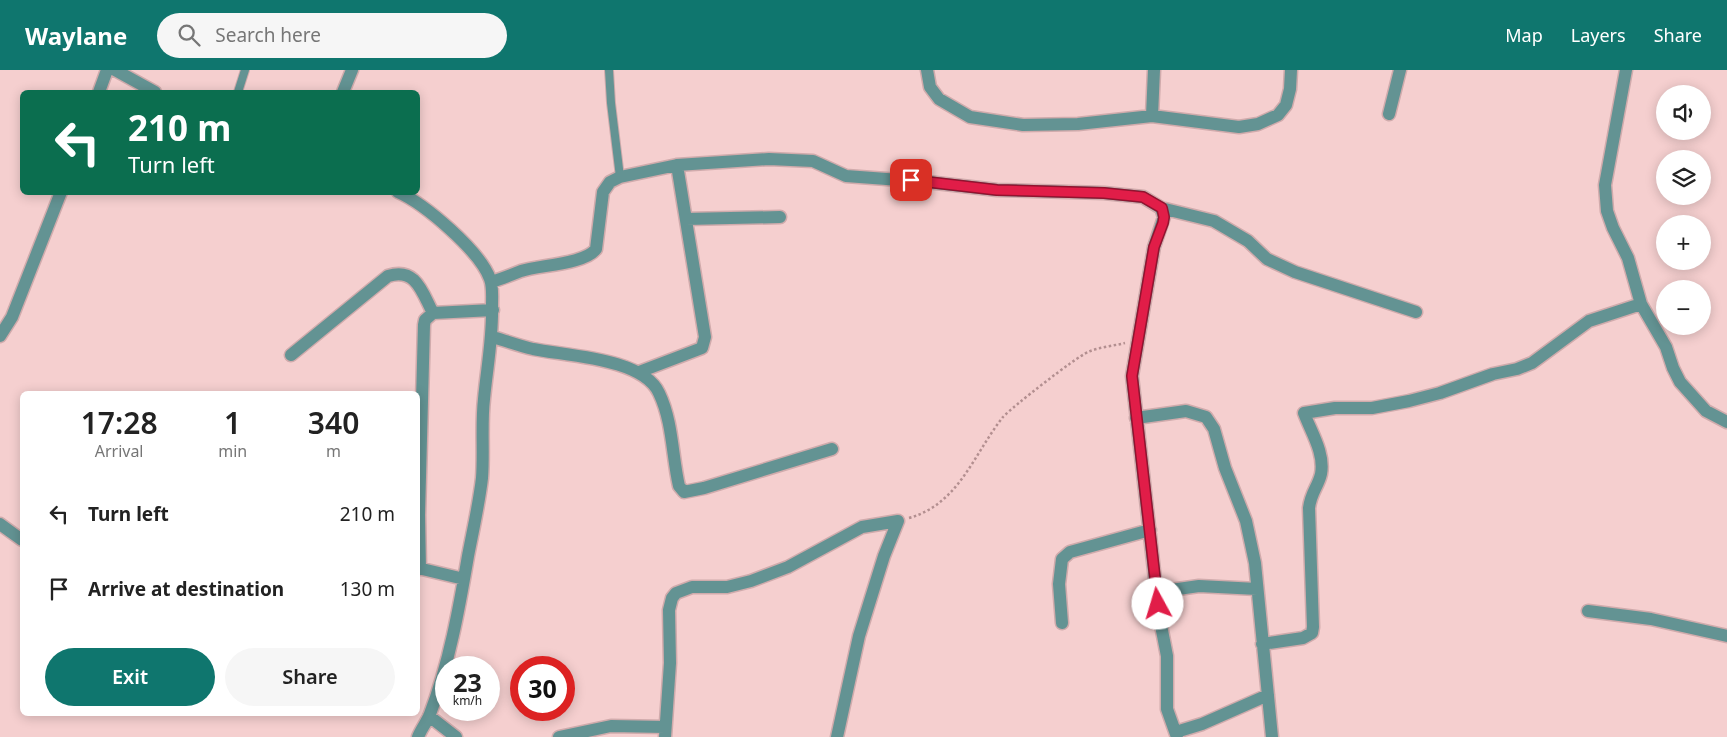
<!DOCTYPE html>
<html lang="en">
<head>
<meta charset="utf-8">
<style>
	:root { --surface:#fff; --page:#f6f6f6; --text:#222; --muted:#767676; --accent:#0f766e }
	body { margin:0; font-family:"Noto Sans",sans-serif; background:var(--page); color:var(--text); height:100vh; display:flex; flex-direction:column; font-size:19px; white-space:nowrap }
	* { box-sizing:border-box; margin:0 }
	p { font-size:16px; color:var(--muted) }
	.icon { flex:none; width:28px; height:28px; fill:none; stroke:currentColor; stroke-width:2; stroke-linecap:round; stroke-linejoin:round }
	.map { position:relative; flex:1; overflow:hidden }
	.panel { position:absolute; left:20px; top:321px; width:400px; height:325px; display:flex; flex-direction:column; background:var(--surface); border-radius:8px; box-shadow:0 2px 12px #0003 }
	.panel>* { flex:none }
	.hud { position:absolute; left:20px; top:20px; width:400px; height:105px; border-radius:8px; box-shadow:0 2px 12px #0003; background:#0b6e4f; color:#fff; overflow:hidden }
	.buttons { position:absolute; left:1656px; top:15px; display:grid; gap:10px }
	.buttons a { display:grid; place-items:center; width:55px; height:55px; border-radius:50%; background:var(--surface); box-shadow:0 2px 12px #0003; font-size:25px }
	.speed { position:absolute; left:435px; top:586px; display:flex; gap:10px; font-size:25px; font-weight:700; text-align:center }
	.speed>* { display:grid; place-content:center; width:65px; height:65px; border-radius:50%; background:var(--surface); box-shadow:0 2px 12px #0003; line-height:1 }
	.speed small { font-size:12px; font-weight:400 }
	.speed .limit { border:8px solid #d22; background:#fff; color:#111 }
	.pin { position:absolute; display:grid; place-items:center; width:42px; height:42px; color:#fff; margin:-21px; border-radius:10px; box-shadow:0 2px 8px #0006 }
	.me { position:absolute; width:55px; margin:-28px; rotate:354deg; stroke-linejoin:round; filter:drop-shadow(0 0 4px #0008) }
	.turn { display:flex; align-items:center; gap:18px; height:105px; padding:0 25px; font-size:22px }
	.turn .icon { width:65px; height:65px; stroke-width:2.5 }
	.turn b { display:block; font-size:35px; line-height:42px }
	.eta { display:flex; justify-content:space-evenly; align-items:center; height:85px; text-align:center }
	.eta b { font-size:30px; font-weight:600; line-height:35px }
	.primary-button { display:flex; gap:10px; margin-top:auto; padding:10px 25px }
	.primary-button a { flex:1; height:58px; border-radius:30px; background:var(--accent); color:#fff; font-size:20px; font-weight:600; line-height:58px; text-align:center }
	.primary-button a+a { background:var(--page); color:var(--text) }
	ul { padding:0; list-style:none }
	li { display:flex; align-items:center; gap:15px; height:75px; padding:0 25px }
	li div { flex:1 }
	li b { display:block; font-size:19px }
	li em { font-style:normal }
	header { display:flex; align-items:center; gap:30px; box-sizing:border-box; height:70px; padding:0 25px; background:var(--accent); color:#fff }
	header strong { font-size:24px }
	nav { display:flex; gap:28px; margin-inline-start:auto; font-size:18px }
	.search { width:350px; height:45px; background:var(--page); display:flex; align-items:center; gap:12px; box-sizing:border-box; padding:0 18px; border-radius:28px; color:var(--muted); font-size:19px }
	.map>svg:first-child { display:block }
</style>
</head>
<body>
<header>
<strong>Waylane</strong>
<div class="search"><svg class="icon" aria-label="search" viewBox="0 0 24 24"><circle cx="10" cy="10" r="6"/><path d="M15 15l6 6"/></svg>Search here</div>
<nav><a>Map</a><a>Layers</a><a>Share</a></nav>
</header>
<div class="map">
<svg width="1727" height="667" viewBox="0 0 1727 667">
	<rect width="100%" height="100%" fill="#f5cfcf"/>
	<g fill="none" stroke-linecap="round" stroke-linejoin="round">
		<!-- lane casing -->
		<g stroke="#d0abac" stroke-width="10">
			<path id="lane" d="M 609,0 L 611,33 L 620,107
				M 238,22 L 245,0"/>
		</g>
		<!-- street casing -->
		<g stroke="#d0abac" stroke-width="15">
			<path id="street" d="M 115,0 L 155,22
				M 927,0 L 930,17 L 939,29 L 970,47 L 1023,55 L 1078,54 L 1152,46 L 1239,57 L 1258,54 L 1278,45 L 1286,35 L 1290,19 L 1291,0
				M 1626,0 L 1605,115 L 1607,141 L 1613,158 L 1628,188 L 1641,234 L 1666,277 L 1673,298 L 1680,312 L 1706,341 L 1727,352
				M 99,22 L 107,0
				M 343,22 L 352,0
				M 1389,44 L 1400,0
				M 1152,46 L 1154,0
				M 398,122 C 425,134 480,181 490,209 C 493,217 492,226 492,235 C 493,267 487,297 484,329 C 481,355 484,382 482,408 C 479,434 473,460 468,486 C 459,539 449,594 430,644 C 427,652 421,659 418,667
				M 1161,138 L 1214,151 L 1248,171 L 1267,189 L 1295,202 L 1416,242
				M 686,149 L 780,147
				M 491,212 C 501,209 511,205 521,201 C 540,195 585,194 596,179 L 603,122 L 610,112 L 620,107 L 677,95 L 769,89 L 813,91 L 846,106 L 927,112 L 997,120 L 1104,123 L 1143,127 L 1161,138 L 1164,147 L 1154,177 L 1132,306 L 1159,545 L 1167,586 L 1167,639 L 1177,667
				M 0,266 L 12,247 L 61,122
				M 493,267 C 506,271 520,276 533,279 C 567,286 643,288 659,323 C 673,352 672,386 679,416 L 684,422 L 704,418 L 832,379
				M 291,285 L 388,206 C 416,197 422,222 433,243
				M 639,302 L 702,278 L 705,267 L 677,95
				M 1136,348 L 1186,341 L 1206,347 L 1214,359 L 1225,398 L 1246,451 L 1255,493 L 1272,667
				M 0,454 L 22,470
				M 418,498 L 464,509
				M 420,499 L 419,445 L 424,255 L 425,250 L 433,243 L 493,240
				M 1157,522 L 1199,516 L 1257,519
				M 1588,541 L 1651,549 L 1727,566
				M 1062,553 L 1059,514 L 1062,489 L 1070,482 L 1150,460
				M 1262,574 L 1303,568 L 1312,563 L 1313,557 L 1309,438 C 1311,422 1318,417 1321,404 C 1325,383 1311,362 1304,343 L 1335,338 L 1372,338 L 1409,331 L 1440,323 L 1493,304 L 1517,299 L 1532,293 L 1589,251 L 1641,234
				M 429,646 L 456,667
				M 1176,662 L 1202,654 L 1268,625
				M 559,667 L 611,656 L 665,657
				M 665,667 L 670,593 L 669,540 L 672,528 L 676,523 L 692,517 L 727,517 L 751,511 L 788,497 L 862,457 L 898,451
				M 837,667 L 859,566 L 884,486 L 898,451"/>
		</g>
		<!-- path -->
		<path stroke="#b38f90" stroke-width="2.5" stroke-dasharray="2.5 2.5" stroke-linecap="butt" d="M 909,448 C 959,434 973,385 1003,347 C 1011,338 1076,287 1088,282 C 1099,277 1113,276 1125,273"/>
		<!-- lane -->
		<use href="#lane" stroke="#639393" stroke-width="8"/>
		<!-- street -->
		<use href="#street" stroke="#639393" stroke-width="12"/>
	</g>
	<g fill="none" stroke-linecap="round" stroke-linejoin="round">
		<!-- route casing -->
		<g stroke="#92132f" stroke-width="12">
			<path id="route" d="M 911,110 L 997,120 L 1104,123 L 1143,127 L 1162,138 L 1164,147 L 1163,153 L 1154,177 L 1132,306 L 1158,534"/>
		</g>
		<!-- route -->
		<use href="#route" stroke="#e11d48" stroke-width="9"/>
	</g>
</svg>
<div class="buttons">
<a><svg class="icon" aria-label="sound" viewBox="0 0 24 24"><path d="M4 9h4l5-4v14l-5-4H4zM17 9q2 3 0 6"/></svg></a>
<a><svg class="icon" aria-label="layers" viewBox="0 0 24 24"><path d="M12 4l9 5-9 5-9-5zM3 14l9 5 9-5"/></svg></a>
<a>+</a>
<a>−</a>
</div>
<div class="speed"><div>23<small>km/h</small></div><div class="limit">30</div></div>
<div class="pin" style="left:911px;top:110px;background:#d93025"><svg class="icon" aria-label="arrive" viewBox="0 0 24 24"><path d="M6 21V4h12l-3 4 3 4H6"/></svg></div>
<svg class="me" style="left:1158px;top:534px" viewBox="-20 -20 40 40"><circle r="19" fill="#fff"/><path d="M0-13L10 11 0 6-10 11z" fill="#e11d48"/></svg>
<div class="hud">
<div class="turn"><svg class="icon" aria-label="left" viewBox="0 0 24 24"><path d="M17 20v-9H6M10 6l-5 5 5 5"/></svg><div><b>210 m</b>Turn left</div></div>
</div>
<section class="panel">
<div class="eta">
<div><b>17:28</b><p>Arrival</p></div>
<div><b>1</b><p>min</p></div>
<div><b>340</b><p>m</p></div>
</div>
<ul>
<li><svg class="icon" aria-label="left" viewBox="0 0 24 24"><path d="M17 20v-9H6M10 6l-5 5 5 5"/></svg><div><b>Turn left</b></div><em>210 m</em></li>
<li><svg class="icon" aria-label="arrive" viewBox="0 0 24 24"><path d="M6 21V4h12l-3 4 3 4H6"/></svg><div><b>Arrive at destination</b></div><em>130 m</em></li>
</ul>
<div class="primary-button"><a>Exit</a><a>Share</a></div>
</section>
</div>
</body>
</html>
